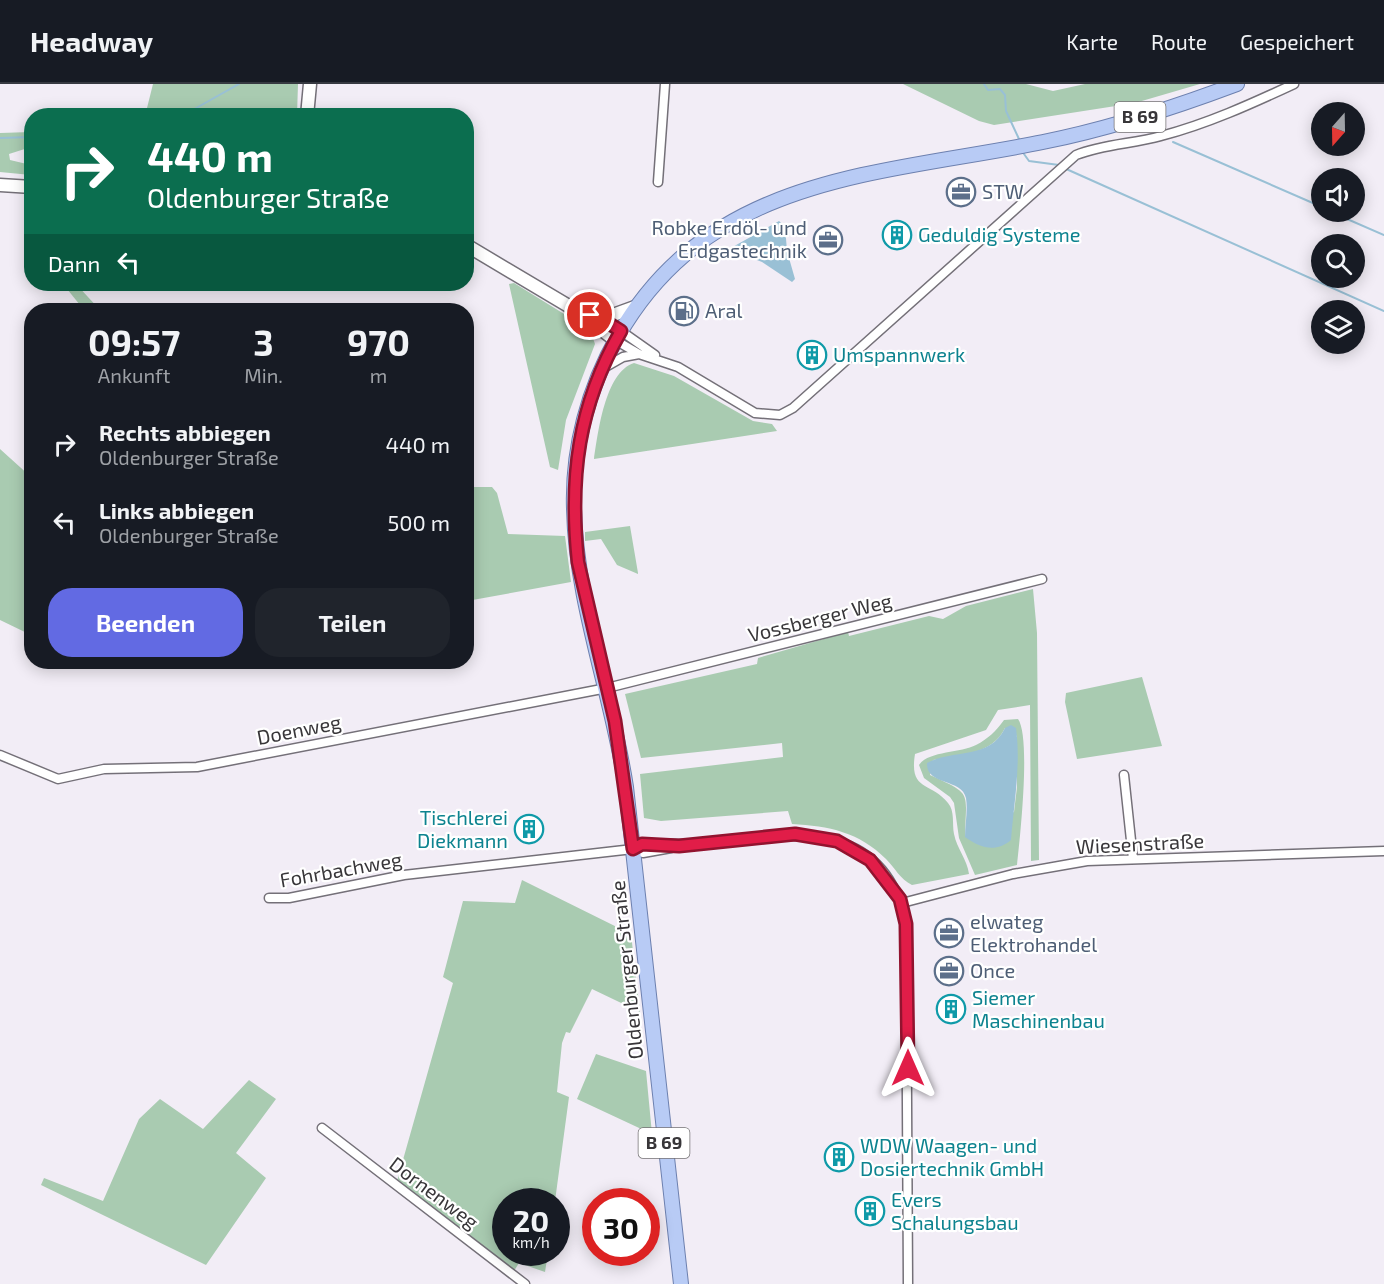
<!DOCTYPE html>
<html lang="de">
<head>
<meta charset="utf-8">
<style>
	:root { --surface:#171b24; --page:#20242c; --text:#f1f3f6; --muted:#9ea1a6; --line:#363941; --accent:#626ae3 }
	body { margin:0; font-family:"Exo 2",sans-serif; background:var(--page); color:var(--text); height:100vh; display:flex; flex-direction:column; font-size:22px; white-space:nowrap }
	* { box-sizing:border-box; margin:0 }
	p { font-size:20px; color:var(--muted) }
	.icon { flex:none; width:33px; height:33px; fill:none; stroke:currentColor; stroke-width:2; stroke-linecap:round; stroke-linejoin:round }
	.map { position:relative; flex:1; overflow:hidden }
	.drawer { position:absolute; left:24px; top:219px; width:450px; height:366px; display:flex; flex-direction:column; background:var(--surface); border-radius:24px; box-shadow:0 3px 15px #0003 }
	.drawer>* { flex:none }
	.hud { position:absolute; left:24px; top:24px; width:450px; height:183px; border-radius:24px; box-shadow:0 3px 15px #0003; background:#0b6e4f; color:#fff; overflow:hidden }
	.needle { width:39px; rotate:200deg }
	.fabs { position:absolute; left:1311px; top:18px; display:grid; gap:12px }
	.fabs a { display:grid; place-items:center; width:54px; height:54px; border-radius:50%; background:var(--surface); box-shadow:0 3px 15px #0003; font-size:30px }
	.speed { position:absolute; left:492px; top:1104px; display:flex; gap:12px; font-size:30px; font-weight:700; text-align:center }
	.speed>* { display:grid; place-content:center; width:78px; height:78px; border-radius:50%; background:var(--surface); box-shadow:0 3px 15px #0003; line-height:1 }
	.speed small { font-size:15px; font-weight:400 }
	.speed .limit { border:9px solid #d22; background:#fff; color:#111 }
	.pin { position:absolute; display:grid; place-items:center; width:51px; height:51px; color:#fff; margin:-26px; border:3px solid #fff; border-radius:50%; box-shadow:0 2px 6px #0007 }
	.me { position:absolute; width:66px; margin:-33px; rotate:0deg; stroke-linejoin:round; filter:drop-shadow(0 0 4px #0008) }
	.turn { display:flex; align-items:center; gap:21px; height:126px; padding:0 24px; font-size:27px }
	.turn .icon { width:78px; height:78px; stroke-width:2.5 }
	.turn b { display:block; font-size:42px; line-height:51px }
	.then { display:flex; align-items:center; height:57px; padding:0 24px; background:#0003; gap:12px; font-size:22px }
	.eta { display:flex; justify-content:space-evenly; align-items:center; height:102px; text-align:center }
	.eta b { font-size:36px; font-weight:700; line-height:42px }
	.action { display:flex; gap:12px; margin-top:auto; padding:12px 24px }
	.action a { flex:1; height:69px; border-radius:24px; background:var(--accent); color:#fff; font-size:24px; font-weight:700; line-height:69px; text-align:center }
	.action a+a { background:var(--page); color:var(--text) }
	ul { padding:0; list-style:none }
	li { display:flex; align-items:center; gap:18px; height:78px; padding:0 24px }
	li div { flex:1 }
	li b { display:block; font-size:22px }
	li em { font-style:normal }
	header { display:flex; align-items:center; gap:36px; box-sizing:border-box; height:84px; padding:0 30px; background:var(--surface); border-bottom:2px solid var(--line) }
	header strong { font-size:28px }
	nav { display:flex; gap:33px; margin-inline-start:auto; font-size:21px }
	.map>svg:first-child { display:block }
</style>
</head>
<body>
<header>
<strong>Headway</strong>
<nav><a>Karte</a><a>Route</a><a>Gespeichert</a></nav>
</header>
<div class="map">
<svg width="1384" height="1200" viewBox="0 0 1384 1200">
	<rect width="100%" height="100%" fill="#f2edf6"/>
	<!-- green -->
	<path fill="#a9cbb1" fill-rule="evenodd" d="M 153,0 L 298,0 L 297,31 L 145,32 Z
		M 903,0 L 1026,0 L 1053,7 L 1085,0 L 1200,0 L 1135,19 L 994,41 L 979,37 Z
		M 31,48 L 31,63 L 9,70 L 10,76 L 31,81 L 31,91 L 0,88 L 0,49 Z
		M 514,199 L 590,246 L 595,260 L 566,336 L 558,386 L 550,383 L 509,200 Z
		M 63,200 L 76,200 L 100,226 L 84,226 Z
		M 634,279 L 674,292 L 753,337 L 772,340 L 777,347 L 594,375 C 598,349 605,288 634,279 Z
		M 0,365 L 31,393 L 31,551 L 0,536 Z
		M 467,403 L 492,403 L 497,409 L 508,450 L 565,452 L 571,498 L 467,517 Z
		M 630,442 L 638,489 L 638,490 L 617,481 L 601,455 L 585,457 L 585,448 Z
		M 1033,505 L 1037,549 L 1039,776 L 1031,777 L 1030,621 L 998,626 L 986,646 L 915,670 C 909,708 930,697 948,719 C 955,727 952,740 954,750 C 957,765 967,775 969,790 L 912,801 C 900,795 895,784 886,775 C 859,748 829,742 792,740 L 788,727 L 661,737 L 644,734 L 640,690 L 783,673 L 782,659 L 641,674 L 625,610 L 757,580 L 758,574 L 848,548 L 849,552 L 929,532 L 943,535 L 966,522 Z
		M 1142,593 L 1162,662 L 1077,675 L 1065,618 L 1066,609 Z
		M 1018,635 C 1031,653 1020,754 1017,781 L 975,791 L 959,754 L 954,719 L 950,713 L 924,694 L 919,681 C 928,667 961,669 976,661 C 988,655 996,647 1004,636 ZM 1005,644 L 1017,652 L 1017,703 L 1014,728 L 965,753 C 966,706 973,711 930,691 L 933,676 C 959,672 993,670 1005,644 Z
		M 522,796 L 631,850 L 640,928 L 592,905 L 570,949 L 566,948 L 562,959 L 557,1008 L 569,1013 L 555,1117 L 506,1118 L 506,1168 L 548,1169 L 545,1188 L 519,1179 L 514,1187 L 397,1097 L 453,899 L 443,893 L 463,817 L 515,819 Z
		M 596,970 L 646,987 L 652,1050 L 577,1015 Z
		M 249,996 L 276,1015 L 236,1069 L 266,1094 L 206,1181 L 41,1101 L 44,1094 L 103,1117 L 139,1035 L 160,1015 L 203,1045 Z"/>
	<!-- water -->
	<path fill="#99c0d5" d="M 779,137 L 785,142 L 787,167 L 795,195 L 792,198 L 762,178 L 729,165 Z
		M 1011,641 L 1016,644 C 1021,681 1014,719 1011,756 C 996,769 980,764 965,753 C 965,741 968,726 966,714 C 962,694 926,702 927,679 C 952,665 990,676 1005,644 Z"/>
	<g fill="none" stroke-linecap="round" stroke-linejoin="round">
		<!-- stream -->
		<path stroke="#99c0d5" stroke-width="2" d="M 984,0 L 988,6 L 1000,5 L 1005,11 L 1006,27 L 1019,55
			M 182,32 L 239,0
			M 0,54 L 32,53
			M 1173,58 L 1322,123
			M 1024,70 L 1029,77 L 1059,81
			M 1064,84 L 1384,227
			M 1331,128 L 1384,151"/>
		<!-- minor casing -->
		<g stroke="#747078" stroke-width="11">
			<path id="minor" d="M 658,98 L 665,0
				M 621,247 L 655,271
				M 615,256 L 639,270 L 678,283 L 755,329 L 780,331 L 793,324 L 1076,71 C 1104,60 1133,60 1161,52 C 1207,40 1251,20 1294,0
				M 602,285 L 623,273 L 639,270
				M 0,671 L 58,695 L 104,685 L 197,683 L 607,604 L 1042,495
				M 1124,691 L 1133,775
				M 633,765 L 643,769 L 671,764
				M 269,814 L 289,814 L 404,791 L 633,765 C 651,755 680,762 701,760 C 785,751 883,729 906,840 L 908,1200
				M 902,819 L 1013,790 L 1087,777 L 1384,767
				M 322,1044 L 525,1200"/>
		</g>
		<!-- secondary casing -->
		<g stroke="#747078" stroke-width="15">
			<path id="secondary" d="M 307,32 L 310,0
				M 0,101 L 32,103
				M 466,161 L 577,227 L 615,256
				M 584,229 L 602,235 L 621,247
				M 602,235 L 635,223"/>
		</g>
		<!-- primary casing -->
		<g stroke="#6d80af" stroke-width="16">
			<path id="primary" d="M 681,1200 L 626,703 C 612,610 576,519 574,425 C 572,365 588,304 618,252 C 711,90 880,91 1043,58 C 1109,45 1173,24 1237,0"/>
		</g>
		<!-- minor -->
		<use href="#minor" stroke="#fff" stroke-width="8"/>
		<!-- secondary -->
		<use href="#secondary" stroke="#fff" stroke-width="12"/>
		<!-- primary -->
		<use href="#primary" stroke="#b8cbf5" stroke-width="14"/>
	</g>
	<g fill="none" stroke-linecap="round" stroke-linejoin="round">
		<!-- route casing -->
		<g stroke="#92132f" stroke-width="15">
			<path id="route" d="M 590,231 L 602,235 L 621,247 C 578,322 569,393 578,478 L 615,637 L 633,765 L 642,760 L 679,762 L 795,750 L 837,757 L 870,776 L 900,815 L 906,840 L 908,984"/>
		</g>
		<!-- route -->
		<use href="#route" stroke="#e11d48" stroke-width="10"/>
	</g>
	<!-- icons -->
	<defs>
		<g id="office-ring" transform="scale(1.5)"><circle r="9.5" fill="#fff" stroke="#5c6f8a" stroke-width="1.5"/><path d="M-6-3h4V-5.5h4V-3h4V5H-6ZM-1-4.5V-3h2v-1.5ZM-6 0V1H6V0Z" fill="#5c6f8a"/></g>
		<g id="building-ring" transform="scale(1.5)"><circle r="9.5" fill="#fff" stroke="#0f9aa8" stroke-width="1.5"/><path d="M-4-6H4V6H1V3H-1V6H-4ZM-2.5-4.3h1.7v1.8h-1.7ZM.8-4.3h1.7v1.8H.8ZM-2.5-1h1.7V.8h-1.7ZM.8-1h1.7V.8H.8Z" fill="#0f9aa8"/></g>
		<g id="fuel-ring" transform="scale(1.5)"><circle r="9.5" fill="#fff" stroke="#5c6f8a" stroke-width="1.5"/><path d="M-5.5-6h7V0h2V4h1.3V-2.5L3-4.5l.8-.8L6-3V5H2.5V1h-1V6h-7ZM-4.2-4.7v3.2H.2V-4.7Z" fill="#5c6f8a"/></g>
	</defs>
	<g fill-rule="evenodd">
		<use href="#office-ring" x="961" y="108"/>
		<use href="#building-ring" x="897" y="151"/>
		<use href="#office-ring" x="828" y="156"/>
		<use href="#fuel-ring" x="684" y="227"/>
		<use href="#building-ring" x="812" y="271"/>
		<use href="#building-ring" x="529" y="745"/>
		<use href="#office-ring" x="949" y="849"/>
		<use href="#office-ring" x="949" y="887"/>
		<use href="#building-ring" x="951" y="925"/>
		<use href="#building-ring" x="839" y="1073"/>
		<use href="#building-ring" x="870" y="1127"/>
	</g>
	<g text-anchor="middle" stroke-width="4.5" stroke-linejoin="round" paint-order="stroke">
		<!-- shield labels -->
		<g fill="#fff" stroke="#747274" stroke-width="1.5">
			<rect x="1114.5" y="18" width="51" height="30" rx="4.5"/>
			<rect x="638.5" y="1044" width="51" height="30" rx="4.5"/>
		</g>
		<g font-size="18" font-weight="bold" fill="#383639">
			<text x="1140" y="39">B 69</text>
			<text x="664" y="1065">B 69</text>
		</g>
		<!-- service labels -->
		<g font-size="20" fill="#4e5e75" stroke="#fff" text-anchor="start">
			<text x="982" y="115">STW</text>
			<text x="807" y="151" text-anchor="end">Robke Erdöl- und<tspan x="807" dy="23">Erdgastechnik</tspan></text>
			<text x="705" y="234">Aral</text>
			<text x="970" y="845">elwateg<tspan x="970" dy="23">Elektrohandel</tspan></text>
			<text x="970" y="894">Once</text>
		</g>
		<!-- culture labels -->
		<g font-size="20" fill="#0d838f" stroke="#fff" text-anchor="start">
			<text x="918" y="158">Geduldig Systeme</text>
			<text x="833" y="278">Umspannwerk</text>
			<text x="508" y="741" text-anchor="end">Tischlerei<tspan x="508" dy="23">Diekmann</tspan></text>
			<text x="972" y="921">Siemer<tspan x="972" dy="23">Maschinenbau</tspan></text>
			<text x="860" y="1069">WDW Waagen- und<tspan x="860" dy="23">Dosiertechnik GmbH</tspan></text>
			<text x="891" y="1123">Evers<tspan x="891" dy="23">Schalungsbau</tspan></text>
		</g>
		<!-- street labels -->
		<g font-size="20" fill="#383639" stroke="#fff">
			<text transform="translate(820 534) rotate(-14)" y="7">Vossberger Weg</text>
			<text transform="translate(299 646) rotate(-11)" y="7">Doenweg</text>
			<text transform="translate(1140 760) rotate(-3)" y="7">Wiesenstraße</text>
			<text transform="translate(341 786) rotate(-10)" y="7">Fohrbachweg</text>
			<text transform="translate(627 886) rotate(-96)" y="7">Oldenburger Straße</text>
			<text transform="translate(434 1109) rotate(37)" y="7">Dornenweg</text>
		</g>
	</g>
</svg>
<div class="fabs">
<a><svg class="needle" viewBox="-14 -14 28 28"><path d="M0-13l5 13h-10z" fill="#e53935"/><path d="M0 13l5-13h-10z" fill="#9ea1a6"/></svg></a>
<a><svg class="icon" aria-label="sound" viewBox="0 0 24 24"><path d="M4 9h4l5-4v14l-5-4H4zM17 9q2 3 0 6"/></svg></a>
<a><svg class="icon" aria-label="search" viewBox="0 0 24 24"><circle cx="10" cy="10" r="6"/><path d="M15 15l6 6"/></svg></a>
<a><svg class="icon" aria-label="layers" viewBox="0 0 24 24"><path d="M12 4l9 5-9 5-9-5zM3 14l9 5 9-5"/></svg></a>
</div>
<div class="speed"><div>20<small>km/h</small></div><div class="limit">30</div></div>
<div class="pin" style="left:590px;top:231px;background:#d93025"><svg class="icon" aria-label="arrive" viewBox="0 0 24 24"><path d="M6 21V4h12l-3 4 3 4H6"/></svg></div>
<svg class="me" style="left:908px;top:984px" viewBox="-20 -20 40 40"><path d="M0-17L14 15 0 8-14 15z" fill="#e11d48" stroke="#fff" stroke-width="4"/></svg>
<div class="hud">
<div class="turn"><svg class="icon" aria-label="right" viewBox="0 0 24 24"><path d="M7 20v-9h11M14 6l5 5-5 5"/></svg><div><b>440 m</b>Oldenburger Straße</div></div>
<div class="then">Dann<svg class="icon" aria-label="left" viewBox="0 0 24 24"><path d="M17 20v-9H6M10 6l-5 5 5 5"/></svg></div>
</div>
<section class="drawer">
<div class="eta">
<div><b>09:57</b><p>Ankunft</p></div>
<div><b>3</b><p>Min.</p></div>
<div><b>970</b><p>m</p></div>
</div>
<ul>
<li><svg class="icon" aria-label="right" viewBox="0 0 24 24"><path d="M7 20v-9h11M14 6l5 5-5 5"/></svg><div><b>Rechts abbiegen</b><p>Oldenburger Straße</p></div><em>440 m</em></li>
<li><svg class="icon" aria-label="left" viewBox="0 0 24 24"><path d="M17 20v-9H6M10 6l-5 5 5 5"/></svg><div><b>Links abbiegen</b><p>Oldenburger Straße</p></div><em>500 m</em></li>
</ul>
<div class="action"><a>Beenden</a><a>Teilen</a></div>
</section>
</div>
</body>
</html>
